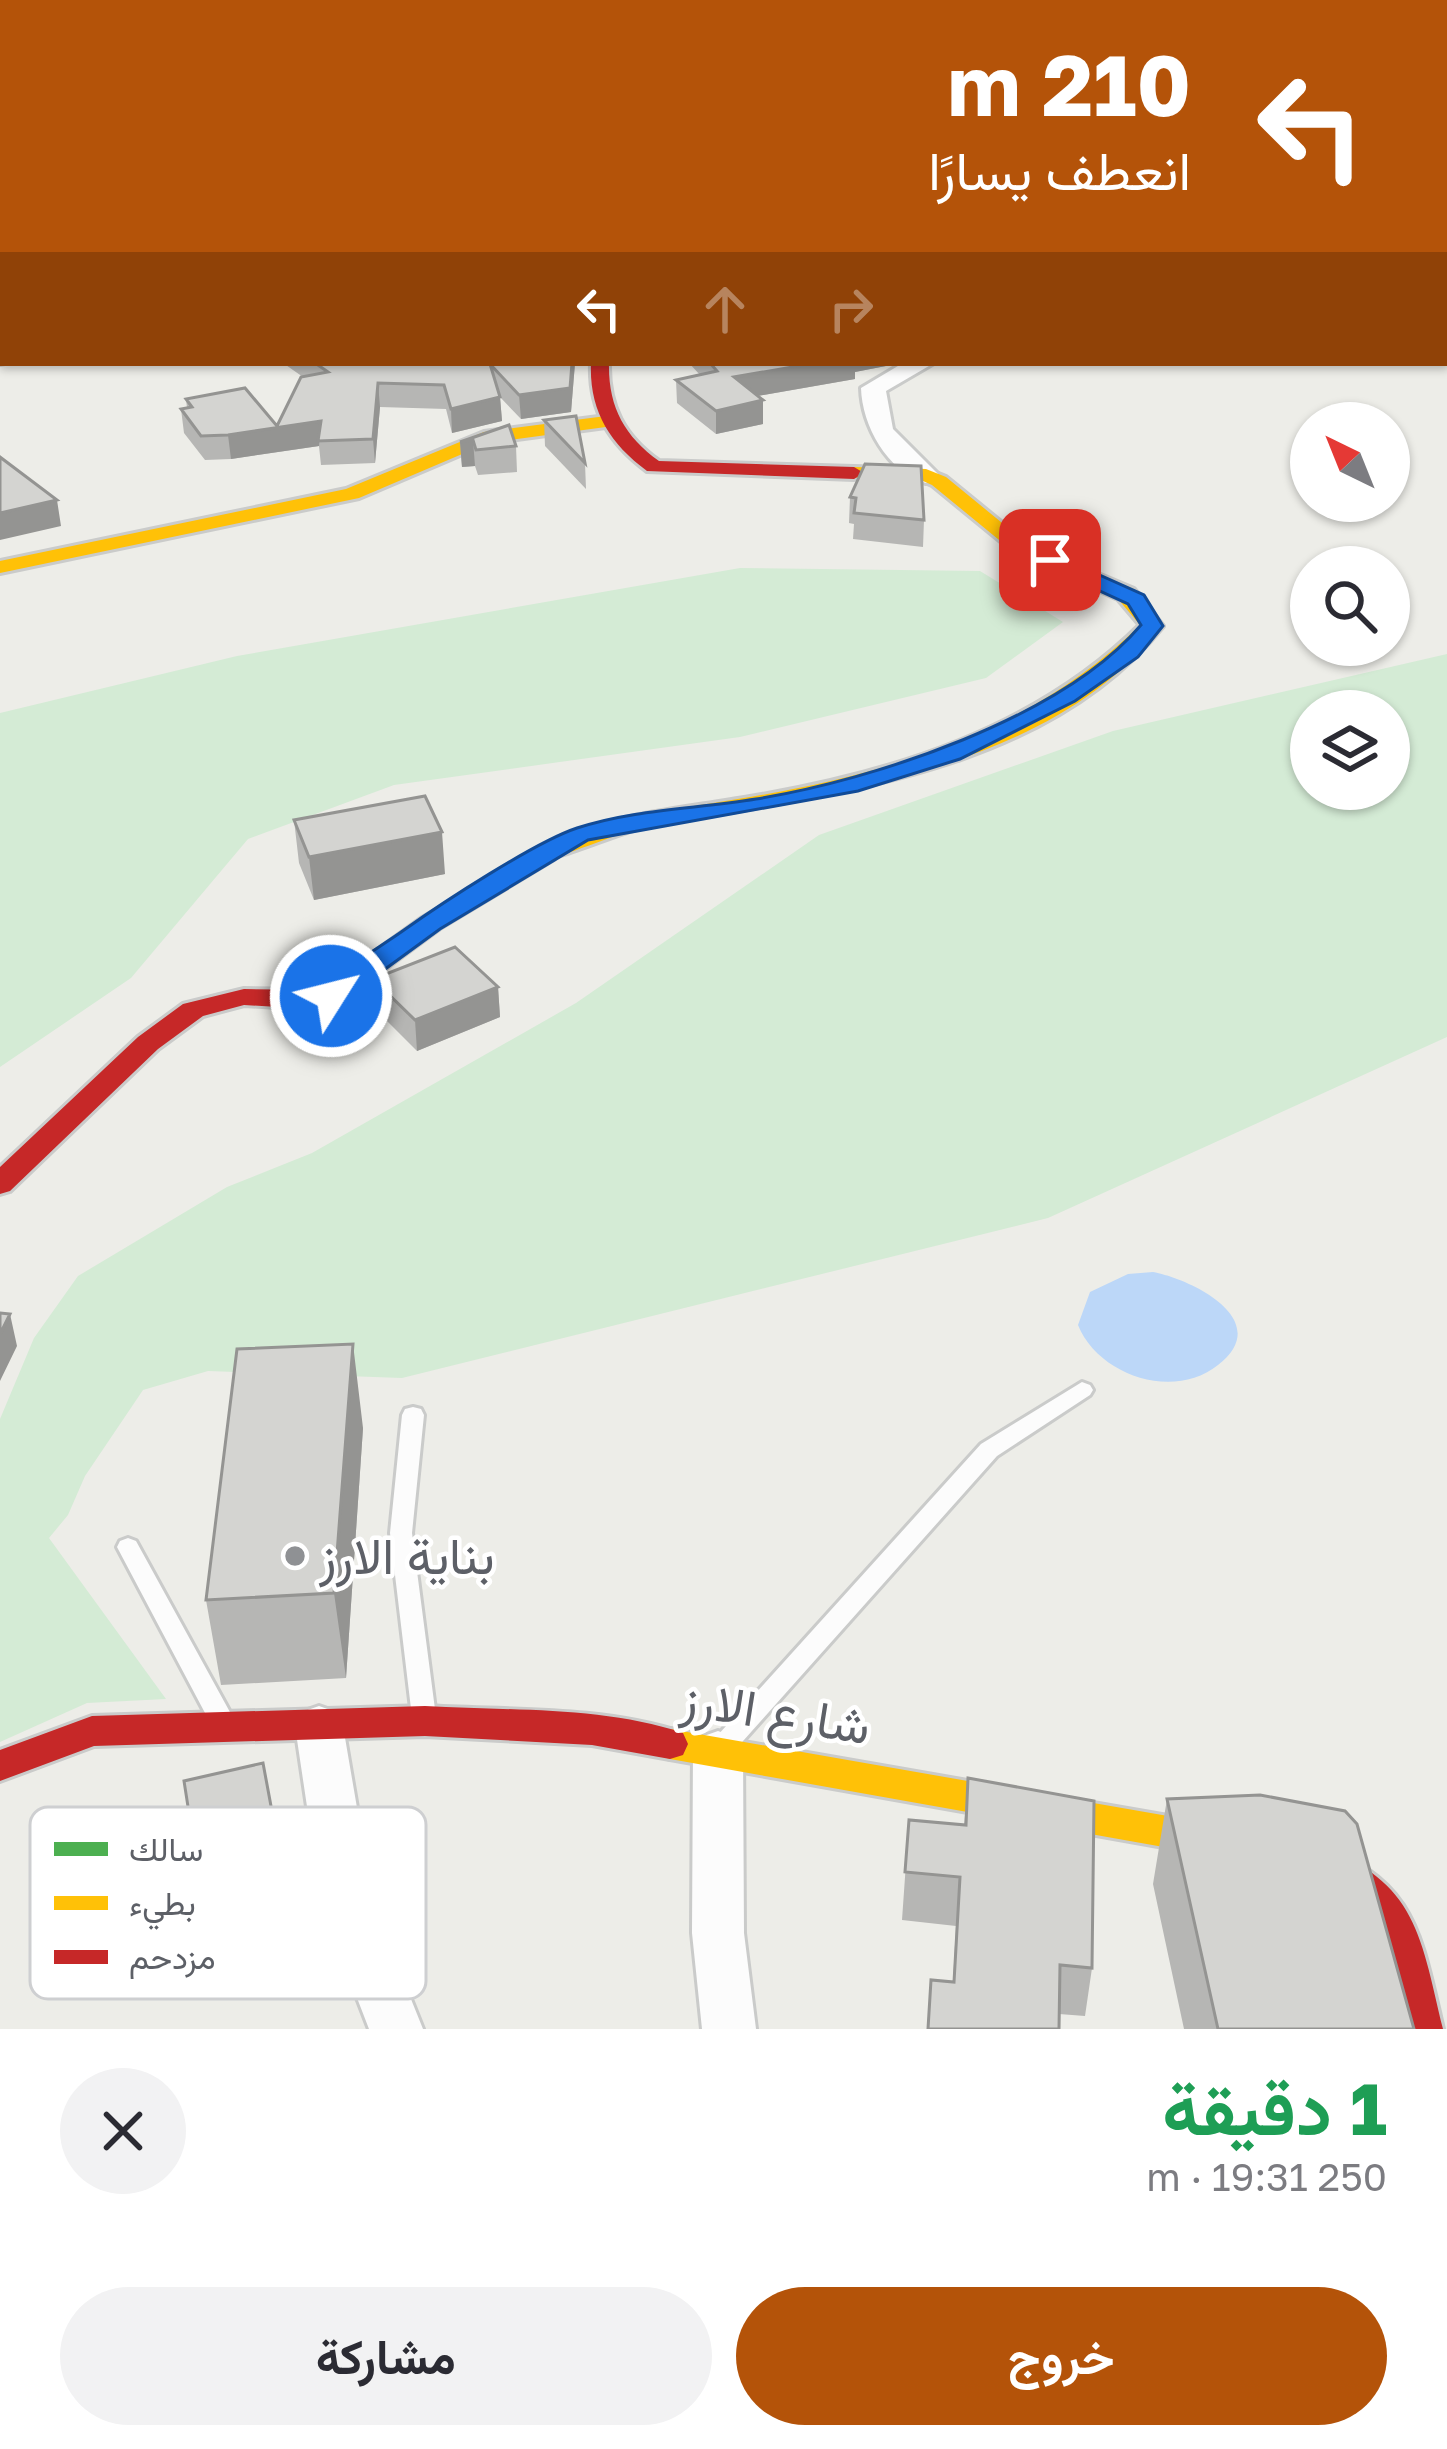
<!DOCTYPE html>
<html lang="ar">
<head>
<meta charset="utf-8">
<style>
	:root { --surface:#fff; --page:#f2f2f3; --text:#2b2b33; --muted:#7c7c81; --accent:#b45309 }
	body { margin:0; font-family:"Golos Text",Vazirmatn,sans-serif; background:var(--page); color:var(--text); direction:rtl; height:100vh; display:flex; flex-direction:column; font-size:45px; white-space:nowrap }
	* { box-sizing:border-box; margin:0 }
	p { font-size:39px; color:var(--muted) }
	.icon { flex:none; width:66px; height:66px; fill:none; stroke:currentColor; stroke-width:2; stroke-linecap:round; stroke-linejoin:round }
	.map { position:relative; height:2029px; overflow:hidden; direction:ltr }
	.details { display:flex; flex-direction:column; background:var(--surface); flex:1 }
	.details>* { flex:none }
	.banner { position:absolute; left:0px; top:0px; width:1449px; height:366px; box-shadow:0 3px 9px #0004; direction:rtl; background:#b45309; color:#fff; overflow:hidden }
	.needle { width:78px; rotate:317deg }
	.tools { position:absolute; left:1290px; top:402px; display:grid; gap:24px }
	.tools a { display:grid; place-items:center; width:120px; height:120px; border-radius:50%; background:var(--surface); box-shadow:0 3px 9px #0004; font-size:60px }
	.pin { position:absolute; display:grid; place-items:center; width:102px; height:102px; color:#fff; margin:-51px; border-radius:24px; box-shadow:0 6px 18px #0006 }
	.me { position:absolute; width:132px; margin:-66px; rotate:54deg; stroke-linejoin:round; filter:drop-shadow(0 0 9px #0008) }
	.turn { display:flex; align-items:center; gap:42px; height:252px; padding:0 60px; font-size:54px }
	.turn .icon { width:156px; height:156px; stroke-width:2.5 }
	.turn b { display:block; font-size:84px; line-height:102px }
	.lanes { display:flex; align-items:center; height:114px; padding:0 60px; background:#0003; justify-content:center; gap:60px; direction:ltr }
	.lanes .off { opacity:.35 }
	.round { display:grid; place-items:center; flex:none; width:126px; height:126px; border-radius:63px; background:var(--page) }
	.summary { display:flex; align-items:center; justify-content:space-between; height:204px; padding:0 60px }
	h1 { font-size:72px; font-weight:700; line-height:90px; color:#1e9e55 }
	.cta { display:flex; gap:24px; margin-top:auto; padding:24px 60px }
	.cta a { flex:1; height:138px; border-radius:72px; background:var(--accent); color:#fff; font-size:48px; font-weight:700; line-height:138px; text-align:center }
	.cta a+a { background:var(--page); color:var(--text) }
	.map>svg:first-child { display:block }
</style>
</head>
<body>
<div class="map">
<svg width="1447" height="2029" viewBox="0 0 1447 2029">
	<rect width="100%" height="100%" fill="#edede8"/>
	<!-- green -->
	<path fill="#d4ebd5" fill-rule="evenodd" d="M 740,568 L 980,571 L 1063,622 L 986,678 L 740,737 L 394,785 L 248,839 L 131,978 L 0,1067 L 0,713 L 237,656 Z
		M 1447,654 L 1447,1037 L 1048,1218 L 402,1378 L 208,1371 L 143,1390 L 85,1476 L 68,1515 L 49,1538 L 166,1699 L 87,1703 L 0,1742 L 0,1419 L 34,1338 L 78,1276 L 227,1187 L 312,1153 L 576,1003 L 819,835 L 1113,731 ZM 1311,711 L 1389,711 L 1389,789 L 1311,789 Z"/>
	<!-- water -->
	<path fill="#bcd7f8" d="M 1153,1272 C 1191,1279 1276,1320 1218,1365 C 1173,1401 1098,1375 1078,1325 L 1090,1292 L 1128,1274 Z"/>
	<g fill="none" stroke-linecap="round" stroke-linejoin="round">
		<!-- lane casing -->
		<g stroke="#cacbca" stroke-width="6">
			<path id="lane" d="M 1082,1382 L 1090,1385 L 1093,1390 L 1090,1395 L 997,1456 L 735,1750 L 726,1753 L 717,1750 L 714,1743 L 717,1736 L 981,1444 Z
				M 413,1407 L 421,1409 L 424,1415 L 412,1533 L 436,1717 L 433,1724 L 424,1727 L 415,1724 L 412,1717 L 390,1533 L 402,1415 L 405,1409 Z
				M 128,1538 L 136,1541 L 231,1714 L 234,1721 L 231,1728 L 222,1731 L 213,1728 L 117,1547 L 120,1541 Z"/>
		</g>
		<!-- street casing -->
		<g stroke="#cacbca" stroke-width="6">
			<path id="street" d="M 506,0 L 600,0 L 504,3 Z
				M 1005,0 L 1039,0 L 1003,3 Z
				M 0,348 L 5,363 L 0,364 Z
				M 903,363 L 934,363 L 886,391 L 893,429 L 939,475 L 926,483 C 887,472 862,425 861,388 Z
				M 319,1706 L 336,1712 L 343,1726 L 374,1907 L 423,2029 L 369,2029 L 322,1907 L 295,1726 L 302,1712 Z
				M 718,1731 L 735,1737 L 743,1751 L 744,1933 L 756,2029 L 702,2029 L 692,1933 L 693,1751 L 701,1737 Z"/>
		</g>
		<!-- fast casing -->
		<g stroke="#cacbca" stroke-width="6">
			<path id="fast" d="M 976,0 L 993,0 L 996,3 L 979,3 Z"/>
		</g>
		<!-- slow casing -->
		<g stroke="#cacbca" stroke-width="6">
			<path id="slow" d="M 606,416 L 613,418 L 613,426 L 488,443 L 359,498 L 0,573 L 0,561 L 346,489 L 484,432 Z
				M 854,467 L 926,469 L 946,477 L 1029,545 L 1134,589 L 1163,626 C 1041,778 817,794 641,828 C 616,833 552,863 536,859 L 533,854 L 536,849 C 604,814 676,810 750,797 C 893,773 1035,729 1140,625 L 1118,599 L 1015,553 L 932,485 L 923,481 L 847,477 L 844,473 Z
				M 670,1729 L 1231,1827 L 1244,1832 L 1250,1843 L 1244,1854 L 1231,1859 L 670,1759 L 657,1755 L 652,1744 L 657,1733 Z"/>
		</g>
		<!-- jam casing -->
		<g stroke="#cacbca" stroke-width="6">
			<path id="jam" d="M 591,363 L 609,363 C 608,406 624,436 659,461 L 854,467 L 864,473 L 854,479 L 647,471 C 609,443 589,410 591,363 Z
				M 545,847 L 557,854 L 554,859 L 440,928 L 340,1002 L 310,1009 L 244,1005 L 203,1016 L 158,1049 L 10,1191 L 0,1194 L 0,1167 L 138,1037 L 183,1004 L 244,989 L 322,990 L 422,918 Z
				M 425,1706 C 509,1711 602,1706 683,1733 L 688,1744 L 683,1755 L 670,1759 L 592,1745 L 425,1736 L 94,1746 L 0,1781 L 0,1750 L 92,1716 Z
				M 1308,1841 C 1415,1879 1419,1927 1443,2029 L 1403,2029 C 1384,1946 1381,1902 1294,1869 L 1289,1857 L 1294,1845 Z"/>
		</g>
		<!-- lane -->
		<use href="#lane" fill="#fcfcfc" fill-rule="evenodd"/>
		<!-- street -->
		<use href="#street" fill="#fcfcfc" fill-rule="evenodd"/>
		<!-- fast -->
		<use href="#fast" fill="#4caf50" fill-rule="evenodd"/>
		<!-- slow -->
		<use href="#slow" fill="#ffc107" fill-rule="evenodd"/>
		<!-- jam -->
		<use href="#jam" fill="#c62828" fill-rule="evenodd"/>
	</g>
	<!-- wall -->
	<path fill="#b6b6b4" d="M 0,0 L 176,0 L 176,3 L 3,3 L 3,41 L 0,41 Z
		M 474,0 L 504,0 L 503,3 L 487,3 Z
		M 505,0 L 579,0 L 580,3 L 505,3 Z
		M 283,363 L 575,363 L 571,412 L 521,419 L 500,397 L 502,421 L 452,433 L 446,409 L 380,407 L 375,463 L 321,465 L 319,446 L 231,459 L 205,460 L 184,433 L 181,409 L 187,408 L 186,399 L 277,426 L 303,377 Z
		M 689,363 L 891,363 L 891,365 L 855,372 L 855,379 L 758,396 L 763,424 L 716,434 L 677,403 L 676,380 L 700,375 Z
		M 544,420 L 585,463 L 586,489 L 545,446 Z
		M 460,442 L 516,446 L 517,472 L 478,475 L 475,466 L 462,467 Z
		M 865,464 L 924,520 L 923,547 L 853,539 L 854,524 L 849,523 L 850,497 Z
		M 294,820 L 445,874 L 314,900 L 299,863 Z
		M 373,979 L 498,987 L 500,1017 L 417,1051 L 376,1010 Z
		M 363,1428 L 346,1678 L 221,1685 L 206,1600 Z
		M 968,1778 L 1092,1968 L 1085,2016 L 1059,2014 L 1059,2029 L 927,2029 L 931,1980 L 953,1982 L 956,1926 L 902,1920 L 909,1820 L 964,1825 Z
		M 1167,1799 L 1414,2029 L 1184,2029 L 1153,1884 Z"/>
	<!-- shaded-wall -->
	<path fill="#949492" d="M 547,0 L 579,0 L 580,3 L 547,3 Z
		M 0,320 L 3,320 L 3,345 L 0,345 Z
		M 572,363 L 575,363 L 571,412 L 521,419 L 519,395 Z
		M 816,363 L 891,363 L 891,365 L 855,372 L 855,379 L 734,400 L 734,377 Z
		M 378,383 L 380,407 L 375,463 L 373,439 Z
		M 500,397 L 502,421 L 452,433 L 451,409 Z
		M 763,400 L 763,424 L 716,434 L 716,411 Z
		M 321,421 L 319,446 L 231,459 L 228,435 Z
		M 473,440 L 475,466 L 462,467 L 460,442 Z
		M 57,500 L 61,526 L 0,540 L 0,513 Z
		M 442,832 L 445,874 L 314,900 L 309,857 Z
		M 498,987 L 500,1017 L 417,1051 L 415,1020 Z
		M 10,1314 L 17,1346 L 0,1381 L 0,1334 Z
		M 353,1344 L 363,1428 L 346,1678 L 334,1593 Z
		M 297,1946 L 303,1979 L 220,2000 L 213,1967 Z"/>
	<!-- building -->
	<path fill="#d4d4d1" stroke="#949492" stroke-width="3" d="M 0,0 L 89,0 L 89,3 L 3,3 L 3,22 L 0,22 Z
		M 930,0 L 971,0 L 975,3 L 933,3 Z
		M 0,254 L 3,254 L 3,320 L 0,320 Z
		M 315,363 L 572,363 L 570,388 L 519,395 L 490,364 L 500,397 L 451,409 L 444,385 L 378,383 L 373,439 L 318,441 L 321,421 L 228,435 L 201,436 L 181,409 L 192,407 L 186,399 L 245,388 L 277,426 L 301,377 L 328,372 Z
		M 710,363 L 816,363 L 734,377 L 763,400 L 716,411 L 676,380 L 717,371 Z
		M 576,416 L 585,463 L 544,420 Z
		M 509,425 L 516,446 L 476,450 L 473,440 L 460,442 Z
		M 0,457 L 57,500 L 0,513 Z
		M 865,464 L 921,466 L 924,520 L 854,513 L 856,498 L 850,497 Z
		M 425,796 L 442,832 L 309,857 L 294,820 Z
		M 455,947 L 498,987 L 415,1020 L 373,979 Z
		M 0,1313 L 10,1314 L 0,1334 Z
		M 353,1344 L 334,1593 L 206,1600 L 237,1349 Z
		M 263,1763 L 297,1946 L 213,1967 L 184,1781 Z
		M 968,1778 L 1094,1801 L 1092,1968 L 1060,1965 L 1059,2029 L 928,2029 L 931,1980 L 954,1982 L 960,1877 L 905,1872 L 909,1820 L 966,1825 Z
		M 1260,1795 L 1345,1811 L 1357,1824 L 1414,2029 L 1218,2029 L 1167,1799 Z"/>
	<!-- route -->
	<path fill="#1a73e8" stroke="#114b97" stroke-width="3" d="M 1043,556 L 1057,556 L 1144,595 L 1163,626 L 1138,657 L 1075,701 L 960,759 L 858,791 L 588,840 L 440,929 L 340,1002 L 331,1004 L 317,996 C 339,970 376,950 404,930 C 442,903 535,842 577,828 C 635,809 696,809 756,799 C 874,780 1062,718 1141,625 L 1128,604 L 1043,565 Z"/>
	<!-- markers -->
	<circle fill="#8f9194" stroke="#fff" stroke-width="4.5" cx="295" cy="1556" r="12"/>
	<g text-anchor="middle" stroke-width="9" stroke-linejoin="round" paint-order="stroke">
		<!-- near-poi labels -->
		<g font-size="51" fill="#5d6067" stroke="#fff" text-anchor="start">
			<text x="319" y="1574">بناية الارز</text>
		</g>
		<!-- near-street labels -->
		<g font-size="51" fill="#5d6067" stroke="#fff">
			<text transform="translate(776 1712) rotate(9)" y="18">شارع الارز</text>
		</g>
	</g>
	<!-- legend -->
	<rect x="30" y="1807" width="396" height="192" rx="18" fill="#fff" stroke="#cecfd1" stroke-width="3"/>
	<rect x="54" y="1842" width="54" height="14" fill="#4caf50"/>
	<rect x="54" y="1896" width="54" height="14" fill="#ffc107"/>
	<rect x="54" y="1950" width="54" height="14" fill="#c62828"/>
	<g font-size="33" fill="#5d6067">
		<text x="129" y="1861">سالك</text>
		<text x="129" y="1915">بطيء</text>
		<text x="129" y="1969">مزدحم</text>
	</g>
</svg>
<div class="tools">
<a><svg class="needle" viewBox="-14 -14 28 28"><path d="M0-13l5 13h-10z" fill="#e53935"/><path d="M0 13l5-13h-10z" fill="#7c7c81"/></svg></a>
<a><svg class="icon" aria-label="search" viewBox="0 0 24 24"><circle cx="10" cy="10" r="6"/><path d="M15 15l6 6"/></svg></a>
<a><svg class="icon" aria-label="layers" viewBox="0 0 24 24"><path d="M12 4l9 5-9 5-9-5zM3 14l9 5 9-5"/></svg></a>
</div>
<div class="pin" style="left:1050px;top:560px;background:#d93025"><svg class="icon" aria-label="arrive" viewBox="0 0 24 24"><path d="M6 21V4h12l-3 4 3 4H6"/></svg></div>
<svg class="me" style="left:331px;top:996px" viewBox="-20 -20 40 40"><circle r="17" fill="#1a73e8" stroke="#fff" stroke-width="3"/><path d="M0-11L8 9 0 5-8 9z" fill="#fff"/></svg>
<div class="banner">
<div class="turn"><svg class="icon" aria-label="left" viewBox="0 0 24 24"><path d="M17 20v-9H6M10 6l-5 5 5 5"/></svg><div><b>210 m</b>انعطف يسارًا</div></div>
<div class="lanes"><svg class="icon" aria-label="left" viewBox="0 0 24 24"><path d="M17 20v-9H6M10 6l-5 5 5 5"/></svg><svg class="icon off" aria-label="ahead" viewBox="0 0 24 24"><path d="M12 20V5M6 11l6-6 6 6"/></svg><svg class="icon off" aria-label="right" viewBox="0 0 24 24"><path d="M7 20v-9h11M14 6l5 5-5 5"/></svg></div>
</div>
</div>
<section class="details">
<div class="summary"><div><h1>1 دقيقة</h1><p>250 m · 19:31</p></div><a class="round"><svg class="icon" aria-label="close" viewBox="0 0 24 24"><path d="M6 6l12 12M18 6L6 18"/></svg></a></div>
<div class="cta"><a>خروج</a><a>مشاركة</a></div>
</section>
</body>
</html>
